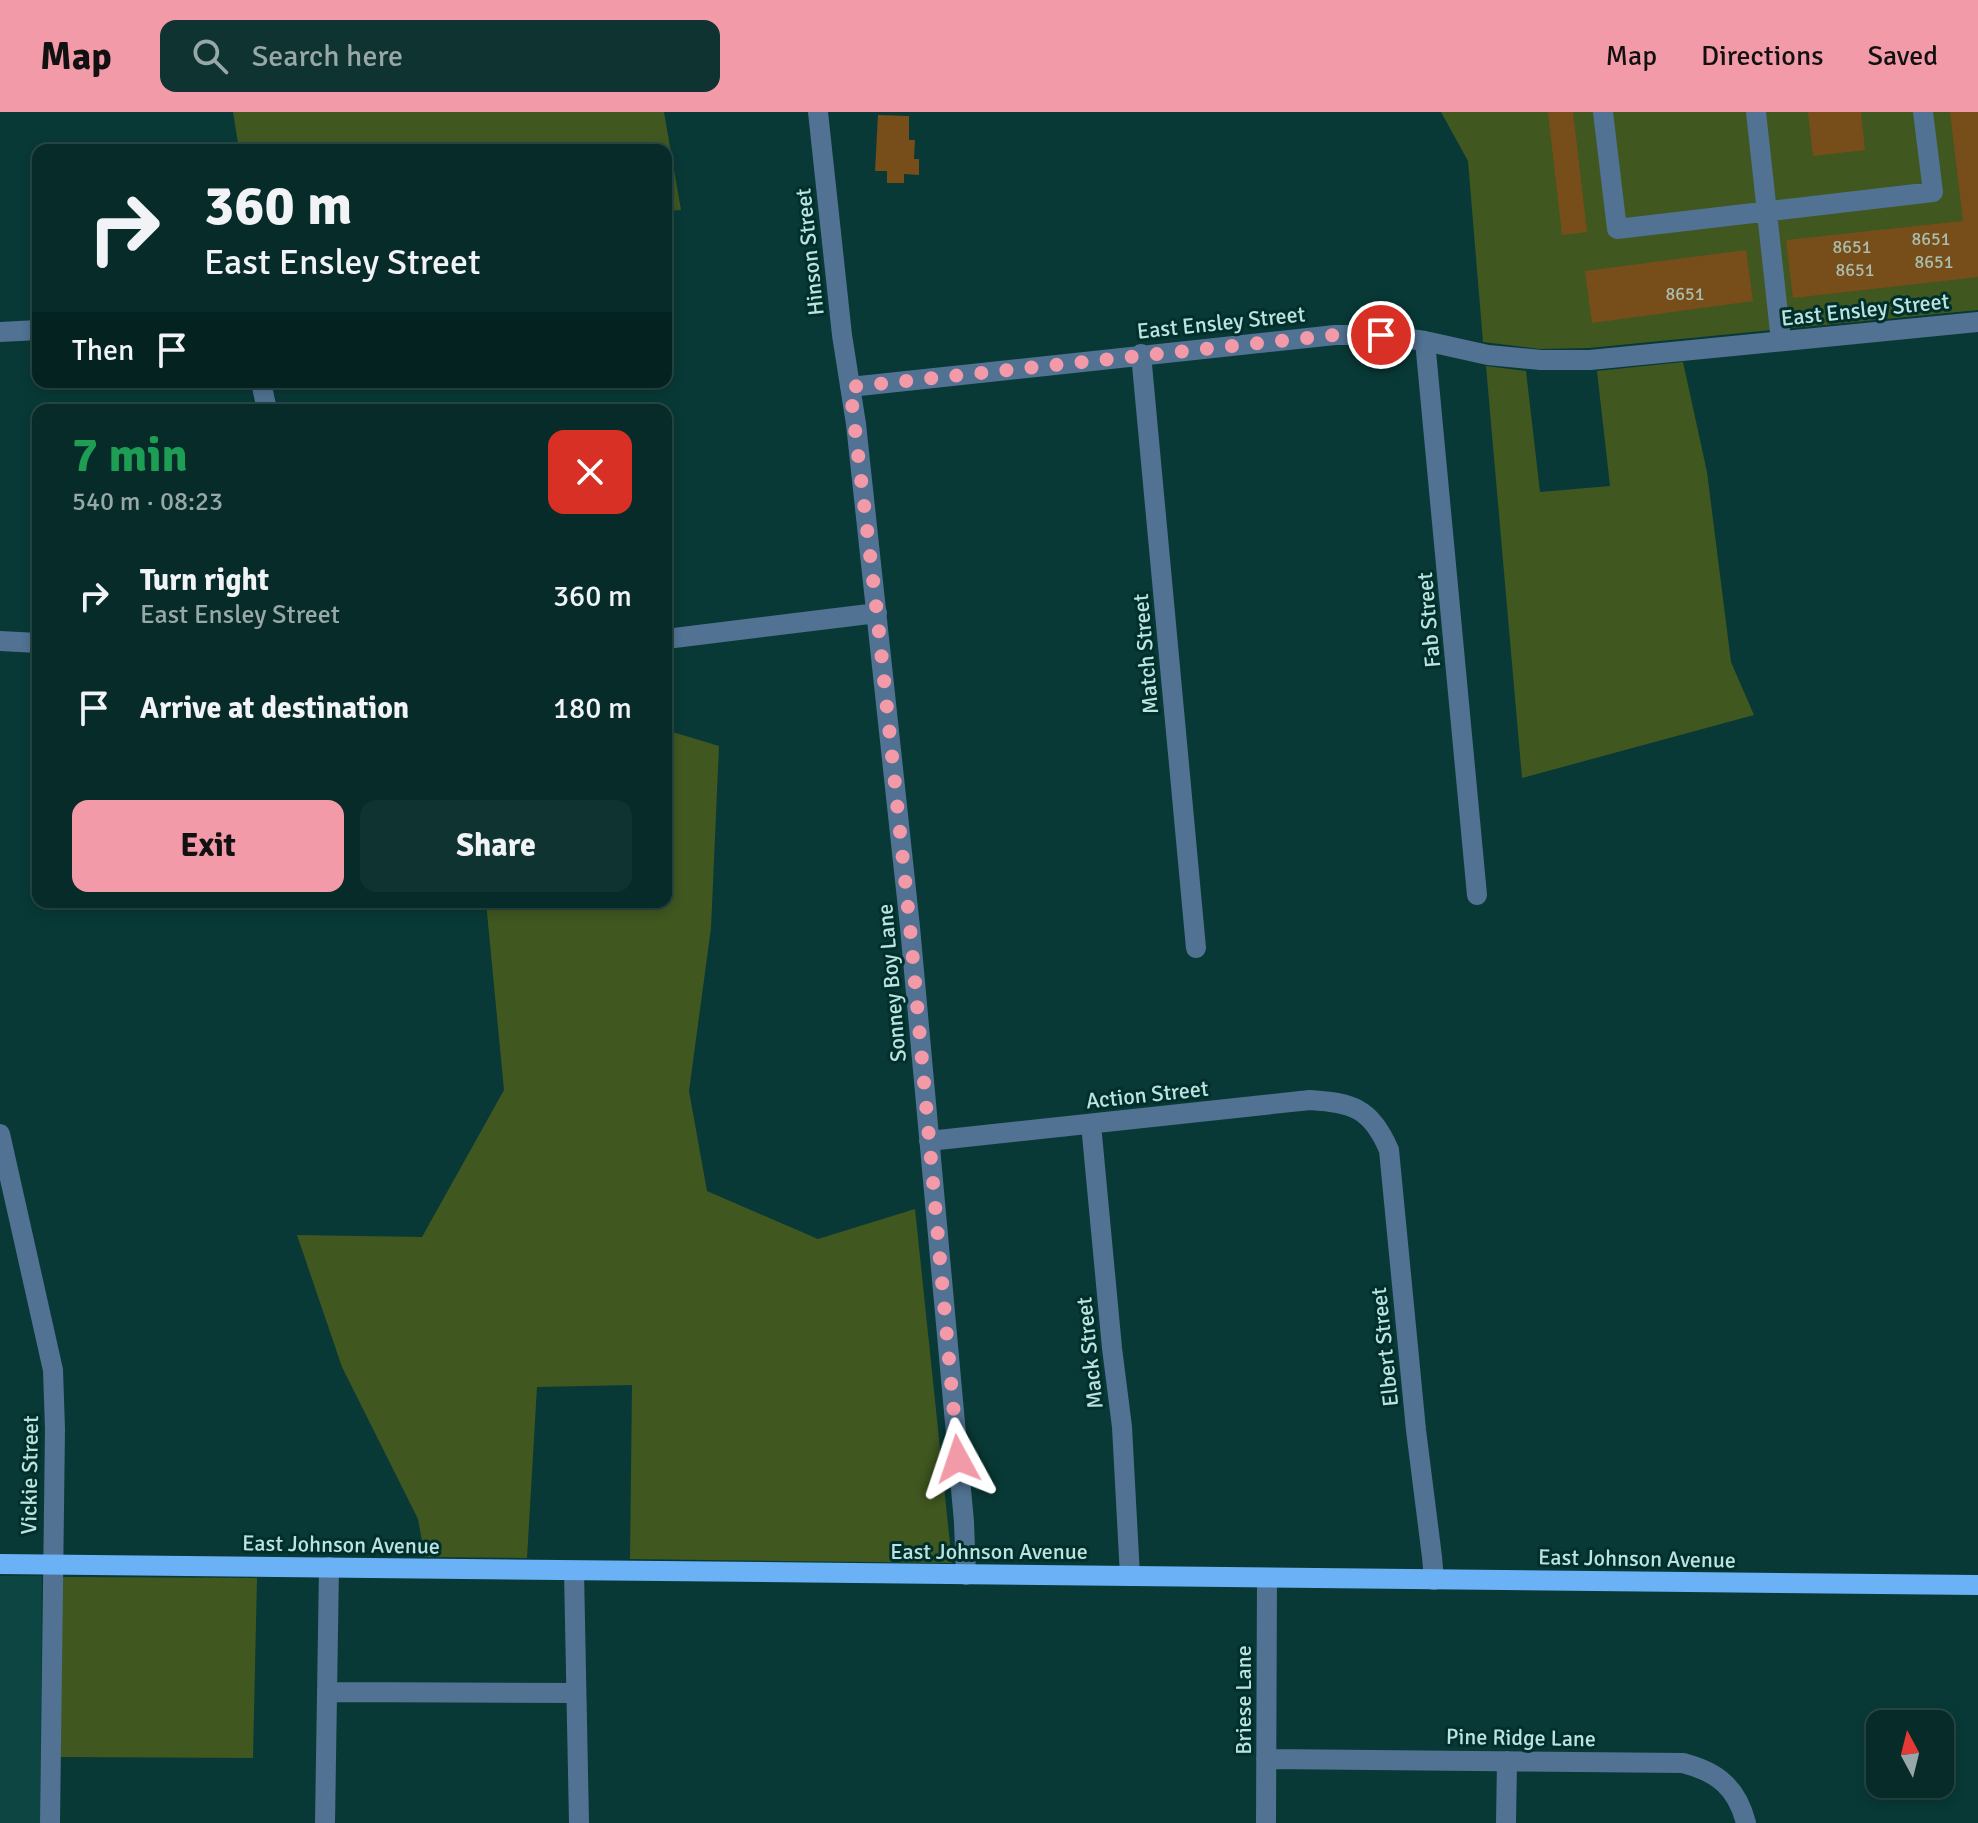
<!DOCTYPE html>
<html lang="en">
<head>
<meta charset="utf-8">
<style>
	:root { --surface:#062b28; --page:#0f3330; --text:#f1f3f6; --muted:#98a7a8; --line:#274745; --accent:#f39aa9 }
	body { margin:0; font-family:Signika,sans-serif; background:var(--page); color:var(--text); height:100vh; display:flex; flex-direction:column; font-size:30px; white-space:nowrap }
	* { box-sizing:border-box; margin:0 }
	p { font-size:26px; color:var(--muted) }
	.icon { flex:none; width:44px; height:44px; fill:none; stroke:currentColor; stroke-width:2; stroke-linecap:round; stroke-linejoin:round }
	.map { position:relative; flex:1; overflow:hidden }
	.drawer { position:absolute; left:32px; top:292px; width:640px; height:504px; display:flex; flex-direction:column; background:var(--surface); border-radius:16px; box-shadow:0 4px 12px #0003,0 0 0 2px var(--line) }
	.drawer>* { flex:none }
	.guide { position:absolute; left:32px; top:32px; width:640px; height:244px; border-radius:16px; box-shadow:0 4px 12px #0003,0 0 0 2px var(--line); background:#062b28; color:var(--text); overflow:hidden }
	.needle { width:52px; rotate:353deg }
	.fabs { position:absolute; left:1866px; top:1598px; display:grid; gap:16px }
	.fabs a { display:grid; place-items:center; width:88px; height:88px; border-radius:16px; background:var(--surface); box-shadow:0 4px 12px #0003,0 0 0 2px var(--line); font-size:40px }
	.pin { position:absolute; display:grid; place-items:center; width:68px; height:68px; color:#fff; margin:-34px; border:4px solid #fff; border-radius:50%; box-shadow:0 2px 8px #0007 }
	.me { position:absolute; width:88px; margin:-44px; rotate:355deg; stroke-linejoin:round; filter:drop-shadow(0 0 6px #0008) }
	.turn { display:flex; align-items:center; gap:28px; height:168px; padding:0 40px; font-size:36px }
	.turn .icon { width:104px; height:104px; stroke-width:2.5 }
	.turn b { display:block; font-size:56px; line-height:68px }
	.then { display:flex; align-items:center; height:76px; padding:0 40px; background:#0003; gap:16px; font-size:30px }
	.round { display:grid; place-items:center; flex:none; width:84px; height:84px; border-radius:16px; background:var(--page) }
	.summary { display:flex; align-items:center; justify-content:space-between; height:136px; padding:0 40px }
	h1 { font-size:48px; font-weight:700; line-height:60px; color:#1e9e55 }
	.button { display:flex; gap:16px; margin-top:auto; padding:16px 40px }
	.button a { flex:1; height:92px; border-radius:16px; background:var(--accent); color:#111; font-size:32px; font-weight:700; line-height:92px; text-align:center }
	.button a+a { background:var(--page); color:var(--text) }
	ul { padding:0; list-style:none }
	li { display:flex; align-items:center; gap:24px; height:112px; padding:0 40px }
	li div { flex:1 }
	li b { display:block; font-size:30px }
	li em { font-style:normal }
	header { display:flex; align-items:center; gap:48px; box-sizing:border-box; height:112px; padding:0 40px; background:var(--accent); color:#111 }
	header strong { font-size:38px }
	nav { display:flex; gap:44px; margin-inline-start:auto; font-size:28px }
	.search { width:560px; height:72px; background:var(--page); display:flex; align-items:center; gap:20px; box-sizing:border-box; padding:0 28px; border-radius:16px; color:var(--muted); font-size:30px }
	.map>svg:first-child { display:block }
</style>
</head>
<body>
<header>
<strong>Map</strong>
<div class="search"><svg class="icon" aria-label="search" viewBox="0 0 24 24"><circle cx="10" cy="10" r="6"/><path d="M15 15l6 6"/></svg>Search here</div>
<nav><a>Map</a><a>Directions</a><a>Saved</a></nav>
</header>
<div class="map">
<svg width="1978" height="1711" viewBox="0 0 1978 1711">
	<rect width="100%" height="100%" fill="#083936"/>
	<!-- built -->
	<path fill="#0c4541" d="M 0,1464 L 42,1464 L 40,1711 L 0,1711 Z"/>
	<!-- green -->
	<path fill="#405720" d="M 233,0 L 664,0 L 681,98 L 666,99 L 666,38 L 239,38 Z
		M 1441,0 L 1978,0 L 1978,198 L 1589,236 L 1540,237 L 1483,230 L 1468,49 Z
		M 1683,250 L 1707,360 L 1731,550 L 1754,603 L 1522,666 L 1486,254 L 1526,259 L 1540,380 L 1610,374 L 1597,259 Z
		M 666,618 L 719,634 L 711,816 L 689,979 L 707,1079 L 818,1127 L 915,1097 L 952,1451 L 630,1447 L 632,1273 L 537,1275 L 527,1446 L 425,1445 L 418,1407 L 342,1255 L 297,1123 L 422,1125 L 504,978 L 486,790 L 666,790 Z
		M 62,1465 L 257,1466 L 253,1646 L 60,1645 Z"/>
	<!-- building -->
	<path fill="#774e1a" d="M 1548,0 L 1573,0 L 1587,120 L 1562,123 Z
		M 1808,0 L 1861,0 L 1865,38 L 1813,44 Z
		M 1950,0 L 1978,0 L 1978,165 L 1793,186 L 1786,128 L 1963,109 Z
		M 878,3 L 909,4 L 909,28 L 915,28 L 914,47 L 919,47 L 919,63 L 904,62 L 904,71 L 887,71 L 887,59 L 875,59 Z
		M 1746,138 L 1753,189 L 1592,211 L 1585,159 Z"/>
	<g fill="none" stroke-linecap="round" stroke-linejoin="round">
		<!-- minor -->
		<path stroke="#517293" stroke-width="20" d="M 818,0 L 842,223 L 856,312 L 910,815 L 964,1410 L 966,1463
			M 1603,0 L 1617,117 L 1933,80 L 1923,0
			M 1756,0 L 1781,229
			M 0,220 L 38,218
			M 1425,229 L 1477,783
			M 1141,242 L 1196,836
			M 261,270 L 267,298
			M 850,275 L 1335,223 L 1381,223 L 1425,229 L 1488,243 L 1541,248 L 1590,248 L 1978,210
			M 666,527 L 877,501
			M 0,529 L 38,531
			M 1091,1012 L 1112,1236 L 1122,1315 L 1130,1464
			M 0,1022 L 53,1258 L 55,1317 L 50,1711
			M 929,1029 L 1310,988 C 1353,991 1371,996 1389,1038 L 1416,1318 L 1432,1445 L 1434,1468
			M 574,1459 L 579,1711
			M 327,1580 L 576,1581
			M 1266,1647 L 1683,1651 C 1718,1660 1737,1676 1746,1711
			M 325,1711 L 329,1455
			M 1266,1711 L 1267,1466
			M 1506,1711 L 1507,1649"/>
		<!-- major -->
		<path stroke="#6ab1f5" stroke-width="20" d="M 0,1452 L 1978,1473"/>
	</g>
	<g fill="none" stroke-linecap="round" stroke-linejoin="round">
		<!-- route -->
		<path stroke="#f39aa9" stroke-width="14" stroke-dasharray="0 25.2" d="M 958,1347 L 910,815 L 877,501 L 850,275 L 1335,223 L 1381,223"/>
	</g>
	<g text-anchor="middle" stroke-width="6" stroke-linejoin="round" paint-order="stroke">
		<!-- number labels -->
		<g font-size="18" fill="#abbeae">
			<text x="1931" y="133">8651</text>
			<text x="1852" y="141">8651</text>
			<text x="1934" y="156">8651</text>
			<text x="1855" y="164">8651</text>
			<text x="1685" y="188">8651</text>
		</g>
		<!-- street labels -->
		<g font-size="22" fill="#bce3df" stroke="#002f2c">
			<text transform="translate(809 140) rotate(-96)" y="8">Hinson Street</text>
			<text transform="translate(1865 197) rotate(-6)" y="8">East Ensley Street</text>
			<text transform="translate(1221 210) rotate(-6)" y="8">East Ensley Street</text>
			<text transform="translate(1428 508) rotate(-95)" y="8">Fab Street</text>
			<text transform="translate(1145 542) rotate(-95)" y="8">Match Street</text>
			<text transform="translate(891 871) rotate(-95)" y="8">Sonney Boy Lane</text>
			<text transform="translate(1147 982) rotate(-6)" y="8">Action Street</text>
			<text transform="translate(1384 1235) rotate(-96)" y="8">Elbert Street</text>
			<text transform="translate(1089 1241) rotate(-96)" y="8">Mack Street</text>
			<text transform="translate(29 1363) rotate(-89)" y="8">Vickie Street</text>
			<text transform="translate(341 1432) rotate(1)" y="8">East Johnson Avenue</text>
			<text x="989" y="1447">East Johnson Avenue</text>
			<text transform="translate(1637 1446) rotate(1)" y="8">East Johnson Avenue</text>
			<text transform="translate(1243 1588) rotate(-90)" y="8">Briese Lane</text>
			<text transform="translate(1521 1625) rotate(1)" y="8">Pine Ridge Lane</text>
		</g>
	</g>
</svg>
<div class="fabs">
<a><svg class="needle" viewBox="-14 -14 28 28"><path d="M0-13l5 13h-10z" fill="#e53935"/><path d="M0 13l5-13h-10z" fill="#98a7a8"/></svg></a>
</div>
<div class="pin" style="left:1381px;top:223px;background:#d93025"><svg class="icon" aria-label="arrive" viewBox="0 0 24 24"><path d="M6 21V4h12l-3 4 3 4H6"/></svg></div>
<svg class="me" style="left:958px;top:1347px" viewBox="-20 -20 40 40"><path d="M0-17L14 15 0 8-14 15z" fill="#f39aa9" stroke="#fff" stroke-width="4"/></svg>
<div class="guide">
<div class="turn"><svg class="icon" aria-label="right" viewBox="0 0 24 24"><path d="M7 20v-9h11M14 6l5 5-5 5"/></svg><div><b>360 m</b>East Ensley Street</div></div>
<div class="then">Then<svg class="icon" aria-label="arrive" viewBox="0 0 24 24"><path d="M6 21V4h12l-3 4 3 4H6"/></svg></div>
</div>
<section class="drawer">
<div class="summary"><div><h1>7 min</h1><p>540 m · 08:23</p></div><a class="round" style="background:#d93025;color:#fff"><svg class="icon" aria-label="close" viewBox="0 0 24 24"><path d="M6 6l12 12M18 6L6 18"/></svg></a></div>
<ul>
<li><svg class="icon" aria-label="right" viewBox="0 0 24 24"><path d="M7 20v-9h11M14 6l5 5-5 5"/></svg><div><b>Turn right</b><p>East Ensley Street</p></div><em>360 m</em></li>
<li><svg class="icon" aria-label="arrive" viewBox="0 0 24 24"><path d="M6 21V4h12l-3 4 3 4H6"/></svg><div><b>Arrive at destination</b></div><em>180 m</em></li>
</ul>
<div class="button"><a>Exit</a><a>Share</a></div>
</section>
</div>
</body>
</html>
